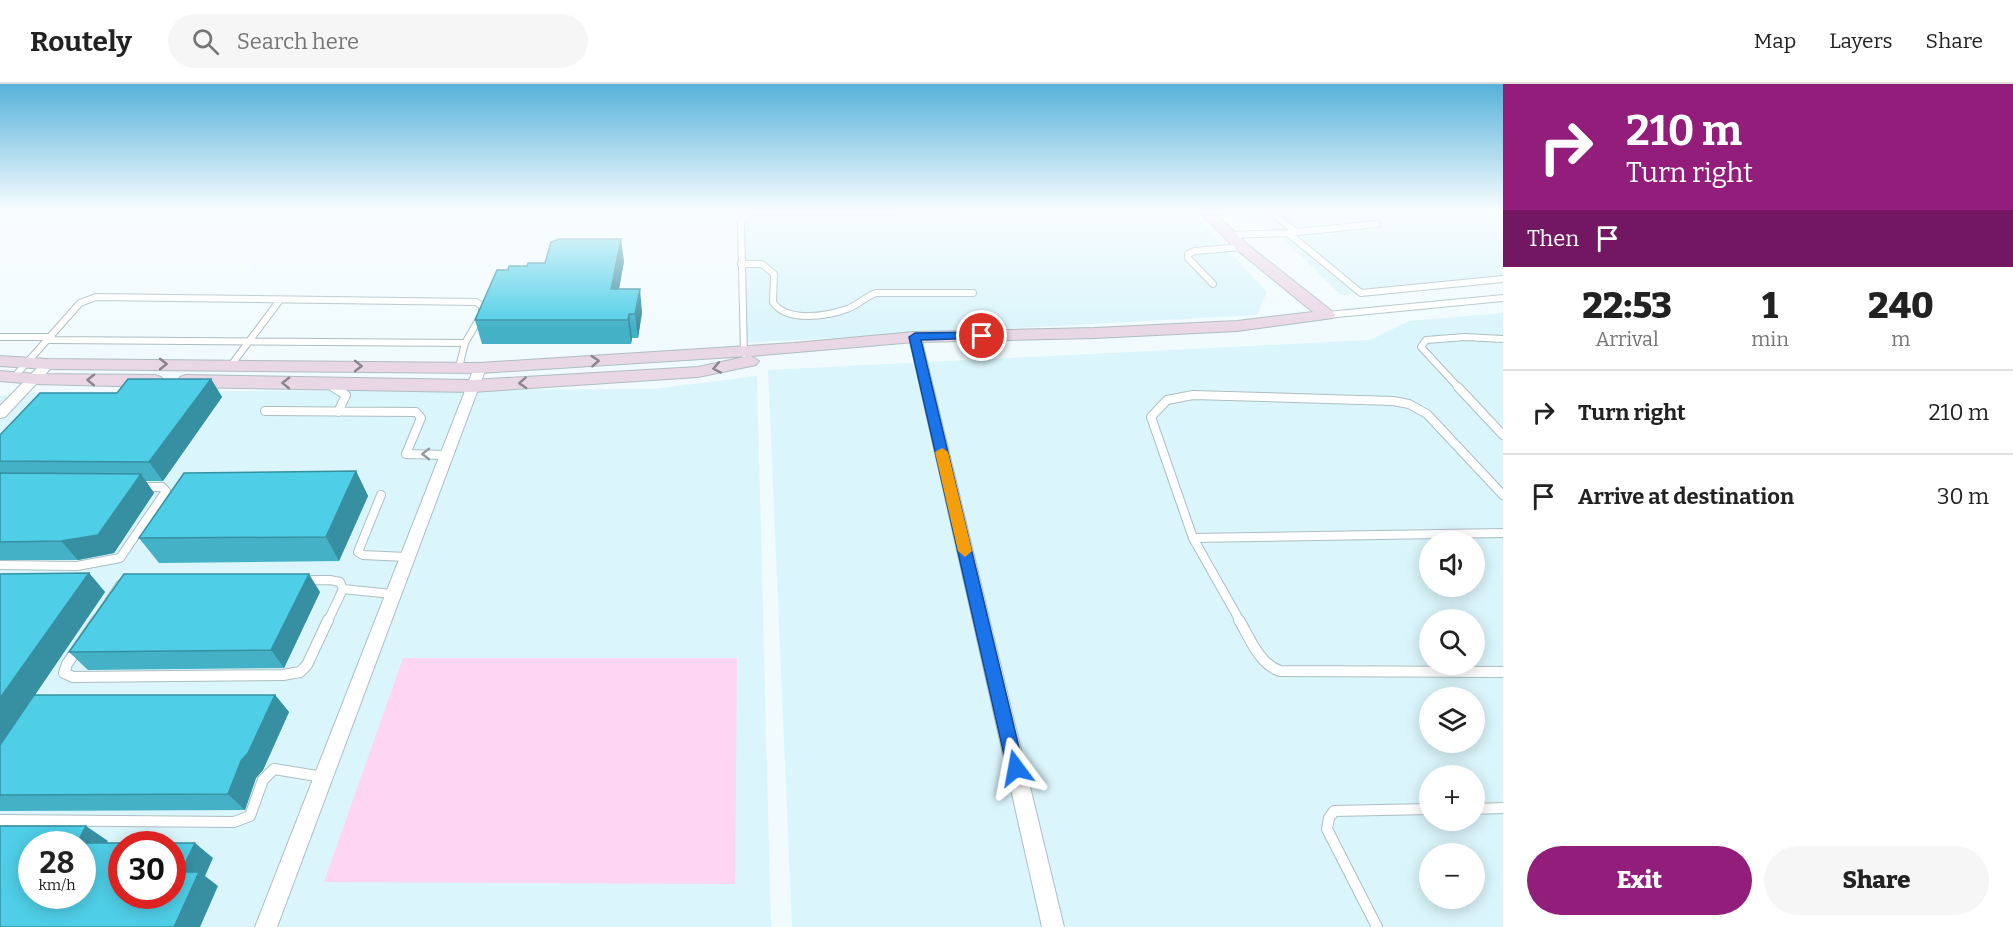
<!DOCTYPE html>
<html lang="en">
<head>
<meta charset="utf-8">
<style>
	:root { --surface:#fff; --page:#f6f6f6; --text:#222; --muted:#767676; --line:#e0e0e0; --accent:#921d7b }
	body { margin:0; font-family:Bitter,serif; background:var(--page); color:var(--text); height:100vh; display:flex; flex-direction:column; font-size:22px; white-space:nowrap }
	* { box-sizing:border-box; margin:0 }
	p { font-size:20px; color:var(--muted) }
	.icon { flex:none; width:33px; height:33px; fill:none; stroke:currentColor; stroke-width:2; stroke-linecap:round; stroke-linejoin:round }
	.map { position:relative; flex:1; overflow:hidden }
	.panel { display:flex; flex-direction:column; background:var(--surface); width:510px }
	.panel>* { flex:none }
	.top-card { background:#921d7b; color:#fff; overflow:hidden }
	.controls { position:absolute; left:1419px; top:447px; display:grid; gap:12px }
	.controls a { display:grid; place-items:center; width:66px; height:66px; border-radius:50%; background:var(--surface); box-shadow:0 3px 15px #0003; font-size:30px }
	.speed { position:absolute; left:18px; top:747px; display:flex; gap:12px; font-size:30px; font-weight:700; text-align:center }
	.speed>* { display:grid; place-content:center; width:78px; height:78px; border-radius:50%; background:var(--surface); box-shadow:0 3px 15px #0003; line-height:1 }
	.speed small { font-size:15px; font-weight:400 }
	.speed .limit { border:9px solid #d22; background:#fff; color:#111 }
	.pin { position:absolute; display:grid; place-items:center; width:51px; height:51px; color:#fff; margin:-26px; border:3px solid #fff; border-radius:50%; box-shadow:0 2px 6px #0007 }
	.me { position:absolute; width:66px; margin:-33px; rotate:347deg; stroke-linejoin:round; filter:drop-shadow(0 0 4px #0008) }
	.turn { display:flex; align-items:center; gap:21px; height:126px; padding:0 24px; font-size:27px }
	.turn .icon { width:78px; height:78px; stroke-width:2.5 }
	.turn b { display:block; font-size:42px; line-height:51px }
	.then { display:flex; align-items:center; height:57px; padding:0 24px; background:#0003; gap:12px; font-size:22px }
	.eta { display:flex; justify-content:space-evenly; align-items:center; height:102px; text-align:center }
	.eta b { font-size:36px; font-weight:800; line-height:42px }
	.cta { display:flex; gap:12px; margin-top:auto; padding:12px 24px }
	.cta a { flex:1; height:69px; border-radius:36px; background:var(--accent); color:#fff; font-size:24px; font-weight:800; line-height:69px; text-align:center }
	.cta a+a { background:var(--page); color:var(--text) }
	ul { padding:0; list-style:none }
	li { display:flex; align-items:center; gap:18px; height:84px; padding:0 24px; border-top:2px solid var(--line) }
	li div { flex:1 }
	li b { display:block; font-size:22px }
	li em { font-style:normal }
	header { display:flex; align-items:center; gap:36px; box-sizing:border-box; height:84px; padding:0 30px; background:var(--surface); border-bottom:2px solid var(--line) }
	header strong { font-size:28px }
	nav { display:flex; gap:33px; margin-inline-start:auto; font-size:21px }
	.search { width:420px; height:54px; background:var(--page); display:flex; align-items:center; gap:15px; box-sizing:border-box; padding:0 21px; border-radius:33px; color:var(--muted); font-size:22px }
	main { display:flex; flex:1; min-height:0 }
	.map>svg:first-child { display:block }
</style>
</head>
<body>
<header>
<strong>Routely</strong>
<div class="search"><svg class="icon" aria-label="search" viewBox="0 0 24 24"><circle cx="10" cy="10" r="6"/><path d="M15 15l6 6"/></svg>Search here</div>
<nav><a>Map</a><a>Layers</a><a>Share</a></nav>
</header>
<main>
<div class="map">
<svg width="1503" height="843" viewBox="0 0 1503 843">
	<rect width="100%" height="100%" fill="#f1fbfe"/>
	<!-- built -->
	<path fill="#daf5fb" fill-rule="evenodd" d="M 1191,126 L 1267,208 L 1257,231 L 741,259 L 736,127 Z
		M 1253,126 L 1503,126 L 1503,198 L 1341,211 Z
		M 1503,229 L 1503,843 L 792,843 L 768,286 L 1370,256 L 1409,237 ZM 1430,458 L 1474,458 L 1474,502 L 1430,502 ZM 1430,536 L 1474,536 L 1474,580 L 1430,580 ZM 1430,614 L 1474,614 L 1474,658 L 1430,658 ZM 1430,692 L 1474,692 L 1474,736 L 1430,736 ZM 1430,770 L 1474,770 L 1474,814 L 1430,814 Z
		M 757,292 L 771,843 L 0,843 L 0,312 L 41,308 L 653,305 ZM 32,760 L 82,760 L 82,812 L 32,812 ZM 122,760 L 172,760 L 172,812 L 122,812 Z"/>
	<!-- green -->
	<path fill="#fed6f1" d="M 403,574 L 737,574 L 735,800 L 324,798 Z"/>
	<g fill="none" stroke-linecap="round" stroke-linejoin="round">
		<!-- lane-far2 casing -->
		<g stroke="#adbec2" stroke-width="8">
			<path id="lane-far2" d="M 1268,126 L 1295,147
				M 1377,140 L 1288,149 L 1361,209 L 1503,195
				M 1229,151 L 1288,149
				M 741,180 L 762,180 L 774,190 L 773,218 C 786,239 828,232 847,225 C 858,221 865,213 876,209 L 973,209
				M 1213,200 L 1188,174 L 1188,170 L 1195,167 L 1242,163
				M 0,253 L 52,253
				M 49,256 L 465,259
				M 744,270 L 741,139 L 745,131 L 756,128 L 954,126
				M 232,280 L 280,216
				M 15,292 L 80,219 L 96,213 L 476,218 L 482,222 L 482,230 L 465,259 L 459,283
				M 332,302 L 335,304
				M 1459,304 L 1421,263 L 1426,256 L 1465,253 L 1503,255"/>
		</g>
		<!-- lane-far1 casing -->
		<g stroke="#adbec2" stroke-width="10">
			<path id="lane-far1" d="M 333,303 L 346,311 L 338,328
				M 1458,303 L 1503,351
				M 265,327 L 416,328 L 421,334 L 406,370 L 446,371
				M 381,411 L 358,468 L 363,471 L 406,473
				M 1193,454 L 1503,449
				M 0,481 L 77,482 L 120,474 L 166,407 L 162,403 L 139,403
				M 343,505 L 392,510
				M 96,537 L 120,501 L 126,497 L 330,496 L 340,498 L 343,505 L 328,537
				M 1240,537 L 1193,454 L 1151,333 L 1167,316 L 1193,311 L 1393,317 L 1409,320 L 1427,330 L 1503,411"/>
		</g>
		<!-- lane casing -->
		<g stroke="#adbec2" stroke-width="12">
			<path id="lane" d="M 97,536 L 67,580 L 64,589 L 73,593 L 283,591 L 300,588 L 307,581 L 328,536
				M 1239,536 C 1250,554 1259,580 1280,587 L 1503,588
				M 1474,725 L 1503,724
				M 0,736 L 234,738 L 250,732 L 263,696 L 274,685 L 323,693
				M 1377,843 L 1327,745 L 1329,734 L 1334,727 L 1430,725"/>
		</g>
		<!-- street casing -->
		<g stroke="#adbec2" stroke-width="2">
			<path id="street" d="M 1503,211 L 1503,217 L 1327,234 L 1321,231 L 1327,228 Z
				M 915,249 L 921,253 L 1064,843 L 1042,843 L 909,253 Z
				M 48,276 L 54,280 L 52,283 L 5,333 L 0,334 L 0,322 L 44,277 Z
				M 480,280 L 486,284 L 277,843 L 255,843 L 474,284 Z"/>
		</g>
		<!-- secondary casing -->
		<g stroke="#adbec2" stroke-width="2">
			<path id="secondary" d="M 1197,126 L 1212,126 L 1247,160 L 1333,228 L 1335,231 L 1333,234 L 1237,247 L 1095,254 L 915,258 L 751,272 L 759,277 L 756,281 L 698,293 L 472,308 L 186,303 L 180,301 L 177,297 L 180,293 L 186,291 L 472,296 L 698,283 L 749,272 L 480,289 L 48,285 L 0,282 L 0,272 L 48,275 L 480,279 L 794,259 L 915,248 L 1095,244 L 1237,237 L 1313,228 L 1237,166 Z
				M 0,287 L 35,290 L 155,291 L 161,293 L 164,297 L 161,301 L 155,303 L 35,300 L 0,297 Z"/>
		</g>
		<!-- lane-far2 -->
		<use href="#lane-far2" stroke="#fff" stroke-width="6"/>
		<!-- lane-far1 -->
		<use href="#lane-far1" stroke="#fff" stroke-width="8"/>
		<!-- lane -->
		<use href="#lane" stroke="#fff" stroke-width="10"/>
		<!-- street -->
		<use href="#street" fill="#fff" fill-rule="evenodd"/>
		<!-- secondary -->
		<use href="#secondary" fill="#ead7e5" fill-rule="evenodd"/>
	</g>
	<!-- wall -->
	<path fill="#44b1c7" d="M 624,177 L 619,205 L 642,228 L 638,254 L 632,254 L 631,260 L 482,260 L 475,236 L 508,186 Z
		M 211,295 L 222,313 L 163,397 L 146,397 L 154,409 L 114,469 L 78,476 L 0,476 L 0,351 L 117,309 Z
		M 356,387 L 368,412 L 339,477 L 159,479 L 139,454 Z
		M 89,489 L 105,508 L 35,611 L 275,611 L 289,628 L 263,686 L 256,694 L 245,726 L 0,727 L 0,490 Z
		M 320,508 L 284,584 L 88,586 L 69,568 Z"/>
	<!-- shaded-wall -->
	<path fill="#3790a2" d="M 621,155 L 624,177 L 615,228 L 611,205 Z
		M 640,205 L 642,228 L 638,254 L 635,230 Z
		M 629,230 L 632,254 L 631,260 L 628,236 Z
		M 211,295 L 222,313 L 163,397 L 149,378 Z
		M 356,387 L 368,412 L 339,477 L 326,453 Z
		M 141,390 L 154,409 L 114,469 L 78,476 L 61,457 Z
		M 89,489 L 105,508 L 0,662 L 0,614 Z
		M 309,490 L 320,508 L 284,584 L 271,566 Z
		M 275,611 L 289,628 L 263,686 L 256,694 L 245,726 L 228,710 L 241,677 Z
		M 86,742 L 108,757 L 99,774 L 77,759 Z
		M 195,759 L 213,774 L 205,792 L 218,802 L 200,843 L 174,843 L 181,788 Z"/>
	<!-- building -->
	<path fill="#4fcee7" stroke="#3790a2" stroke-width="1.5" fill-rule="evenodd" d="M 559,155 L 621,155 L 611,205 L 640,205 L 635,230 L 629,230 L 628,236 L 475,236 L 497,186 L 508,186 L 509,182 L 527,182 L 528,179 L 545,179 L 551,158 Z
		M 128,295 L 211,295 L 149,378 L 0,377 L 0,351 L 40,309 L 117,309 Z
		M 356,387 L 326,453 L 139,454 L 184,389 Z
		M 0,389 L 141,390 L 98,451 L 61,457 L 0,458 Z
		M 89,489 L 0,614 L 0,490 Z
		M 124,490 L 309,490 L 271,566 L 69,568 Z
		M 34,611 L 275,611 L 248,669 L 241,677 L 228,710 L 0,711 L 0,661 Z
		M 0,742 L 86,742 L 77,759 L 195,759 L 181,788 L 199,788 L 174,843 L 0,843 ZM 32,760 L 82,760 L 82,812 L 32,812 ZM 122,760 L 172,760 L 172,812 L 122,812 Z"/>
	<!-- one-way arrows -->
	<defs><path id="oneway-chevron" d="M-2-3.5L2.5 0L-2 3.5" fill="none" stroke-width="1.6" stroke-linecap="round" stroke-linejoin="round" transform="scale(1.5)"/></defs>
	<g stroke="#8a848c">
		<use href="#oneway-chevron" transform="translate(595 277) rotate(-4)"/>
		<use href="#oneway-chevron" transform="translate(163 280)"/>
		<use href="#oneway-chevron" transform="translate(358 282) rotate(1)"/>
		<use href="#oneway-chevron" transform="translate(717 284) rotate(169)"/>
		<use href="#oneway-chevron" transform="translate(91 296) rotate(-179)"/>
		<use href="#oneway-chevron" transform="translate(286 299) rotate(-179)"/>
		<use href="#oneway-chevron" transform="translate(523 299) rotate(177)"/>
	</g>
	<use stroke="#949898" href="#oneway-chevron" transform="translate(426 370) rotate(-180)"/>
	<!-- sky -->
	<linearGradient id="sky" x2="0" y2="1"><stop stop-color="#57b1da"/><stop offset="0.52" stop-color="#f9fdff"/><stop offset="1" stop-color="#f9fdff" stop-opacity="0"/></linearGradient>
	<rect width="1503" height="244" fill="url(#sky)"/>
	<!-- route -->
	<path fill="#1a73e8" stroke="#114b97" stroke-width="1.5" d="M 982,248 L 986,249 L 986,254 L 921,256 L 1024,684 L 1022,690 L 1016,693 L 1009,690 L 1007,684 L 909,253 L 915,249 Z"/>
	<!-- slow -->
	<path fill="#f59e0b" d="M 942,364 L 948,368 L 972,467 L 965,473 L 958,467 L 935,368 Z"/>
</svg>
<div class="controls">
<a><svg class="icon" aria-label="sound" viewBox="0 0 24 24"><path d="M4 9h4l5-4v14l-5-4H4zM17 9q2 3 0 6"/></svg></a>
<a><svg class="icon" aria-label="search" viewBox="0 0 24 24"><circle cx="10" cy="10" r="6"/><path d="M15 15l6 6"/></svg></a>
<a><svg class="icon" aria-label="layers" viewBox="0 0 24 24"><path d="M12 4l9 5-9 5-9-5zM3 14l9 5 9-5"/></svg></a>
<a>+</a>
<a>−</a>
</div>
<div class="speed"><div>28<small>km/h</small></div><div class="limit">30</div></div>
<div class="pin" style="left:982px;top:252px;background:#d93025"><svg class="icon" aria-label="arrive" viewBox="0 0 24 24"><path d="M6 21V4h12l-3 4 3 4H6"/></svg></div>
<svg class="me" style="left:1016px;top:684px" viewBox="-20 -20 40 40"><path d="M0-17L14 15 0 8-14 15z" fill="#1a73e8" stroke="#fff" stroke-width="4"/></svg>
</div>
<section class="panel">
<div class="top-card">
<div class="turn"><svg class="icon" aria-label="right" viewBox="0 0 24 24"><path d="M7 20v-9h11M14 6l5 5-5 5"/></svg><div><b>210 m</b>Turn right</div></div>
<div class="then">Then<svg class="icon" aria-label="arrive" viewBox="0 0 24 24"><path d="M6 21V4h12l-3 4 3 4H6"/></svg></div>
</div>
<div class="eta">
<div><b>22:53</b><p>Arrival</p></div>
<div><b>1</b><p>min</p></div>
<div><b>240</b><p>m</p></div>
</div>
<ul>
<li><svg class="icon" aria-label="right" viewBox="0 0 24 24"><path d="M7 20v-9h11M14 6l5 5-5 5"/></svg><div><b>Turn right</b></div><em>210 m</em></li>
<li><svg class="icon" aria-label="arrive" viewBox="0 0 24 24"><path d="M6 21V4h12l-3 4 3 4H6"/></svg><div><b>Arrive at destination</b></div><em>30 m</em></li>
</ul>
<div class="cta"><a>Exit</a><a>Share</a></div>
</section>
</main>
</body>
</html>
